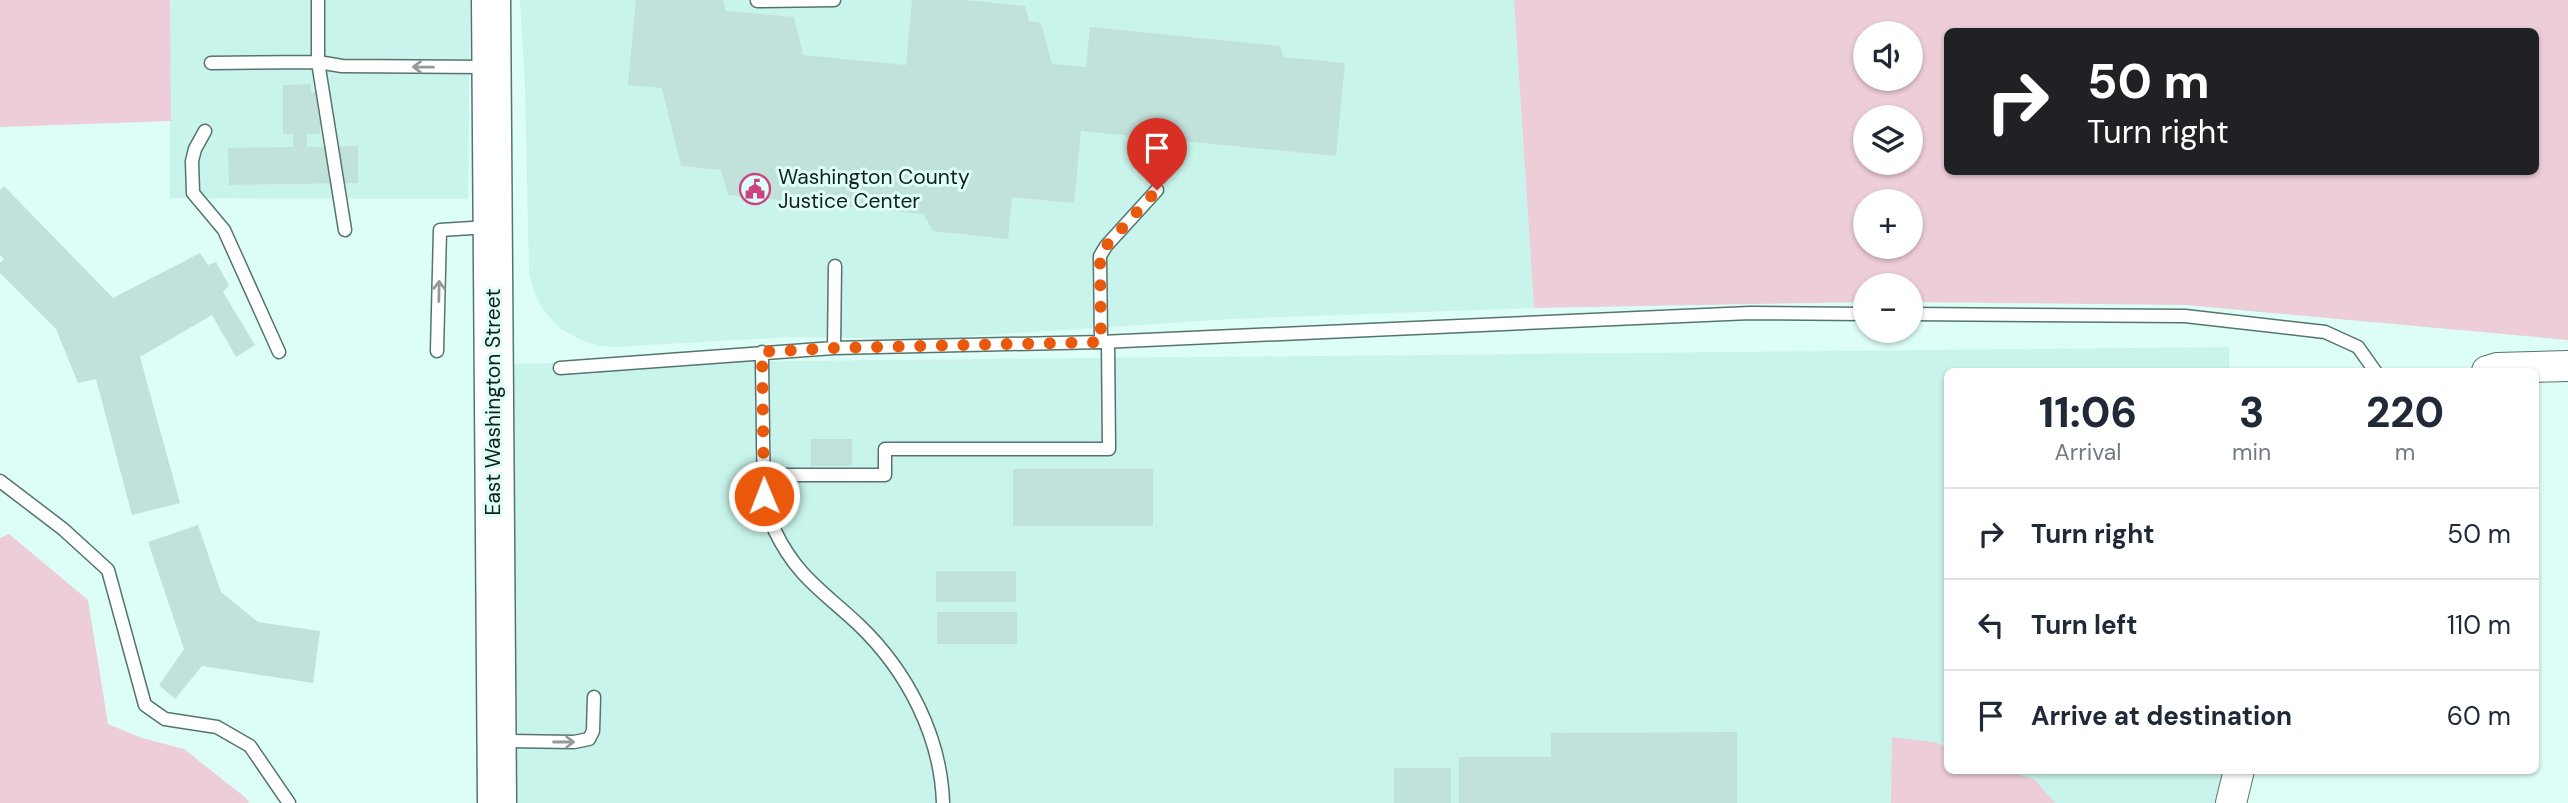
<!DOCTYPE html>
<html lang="en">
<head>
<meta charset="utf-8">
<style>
	:root { --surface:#fff; --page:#f2f2f3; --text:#1f2937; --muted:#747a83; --line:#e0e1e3 }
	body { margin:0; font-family:"DM Sans",sans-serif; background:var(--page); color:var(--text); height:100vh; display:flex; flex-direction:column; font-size:26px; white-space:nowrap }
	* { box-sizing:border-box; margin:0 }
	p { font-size:23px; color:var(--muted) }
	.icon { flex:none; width:38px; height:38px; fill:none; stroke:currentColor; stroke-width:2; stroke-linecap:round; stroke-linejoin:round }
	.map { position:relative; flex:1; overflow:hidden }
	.sheet { position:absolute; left:1944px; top:368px; width:595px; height:406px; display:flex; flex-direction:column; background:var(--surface); border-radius:10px; box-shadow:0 2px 5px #0004 }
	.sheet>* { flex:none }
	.hud { position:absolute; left:1944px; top:28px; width:595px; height:147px; border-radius:10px; box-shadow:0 2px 5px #0004; background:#202124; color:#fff; overflow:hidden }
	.controls { position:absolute; left:1853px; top:21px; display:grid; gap:14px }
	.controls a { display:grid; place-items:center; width:70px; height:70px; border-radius:50%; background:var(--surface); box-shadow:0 2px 5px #0004; font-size:35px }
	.pin { position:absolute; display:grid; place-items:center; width:60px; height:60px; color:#fff; margin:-72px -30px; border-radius:50% 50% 50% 0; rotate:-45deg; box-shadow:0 0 7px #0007 }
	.pin .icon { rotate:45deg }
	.me { position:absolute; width:77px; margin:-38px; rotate:359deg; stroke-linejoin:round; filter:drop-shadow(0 0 5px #0008) }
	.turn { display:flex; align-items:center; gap:24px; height:147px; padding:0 28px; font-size:32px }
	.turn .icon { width:91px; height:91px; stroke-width:2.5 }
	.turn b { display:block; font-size:49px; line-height:60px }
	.eta { display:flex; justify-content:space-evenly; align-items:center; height:119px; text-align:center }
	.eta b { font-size:42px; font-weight:800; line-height:49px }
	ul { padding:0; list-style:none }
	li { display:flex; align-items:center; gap:21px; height:91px; padding:0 28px; border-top:2px solid var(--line) }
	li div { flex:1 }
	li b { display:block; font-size:26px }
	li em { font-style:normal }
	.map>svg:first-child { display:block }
</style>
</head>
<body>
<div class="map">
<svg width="2568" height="803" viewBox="0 0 2568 803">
	<rect width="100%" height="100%" fill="#dcfef7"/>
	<!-- built -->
	<path fill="#c9f4eb" d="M 170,0 L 470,0 L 468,199 L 170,198 Z
		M 520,0 L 1514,0 L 1534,308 L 1232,319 L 928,339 L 792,337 L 614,347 L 597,345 L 581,340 L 561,329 L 543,310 L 534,292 L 529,272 L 525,87 Z
		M 2229,347 L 2229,371 L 1948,371 L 1948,770 L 2231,770 L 2232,803 L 507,803 L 492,364 Z"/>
	<!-- green -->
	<path fill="#edcdd7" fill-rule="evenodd" d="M 0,0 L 170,0 L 171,121 L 0,127 Z
		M 1514,0 L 2568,0 L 2568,340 L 2185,305 L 1911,302 L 1911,285 L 1866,285 L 1865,302 L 1534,308 ZM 1948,32 L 2536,32 L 2536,172 L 1948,172 ZM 1866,33 L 1911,33 L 1911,79 L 1866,79 ZM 1866,117 L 1911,117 L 1911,163 L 1866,163 ZM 1866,201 L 1911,201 L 1911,247 L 1866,247 Z
		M 9,534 L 88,600 L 108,724 L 142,738 L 184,749 L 246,798 L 249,803 L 0,803 L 0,538 Z
		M 1892,737 L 1934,742 L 1948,747 L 1948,770 L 2008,770 L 2035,780 L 2055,803 L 1891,803 Z"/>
	<!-- building -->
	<path fill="#c1e2db" d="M 636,0 L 723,0 L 726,11 L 794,17 L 803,55 L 906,65 L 912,0 L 965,0 L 1025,6 L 1029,21 L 1041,23 L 1052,64 L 1086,67 L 1090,27 L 1280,46 L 1283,57 L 1345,63 L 1336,156 L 1081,131 L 1074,203 L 1012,197 L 1008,239 L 933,231 L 923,214 L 728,195 L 721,170 L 681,166 L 662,88 L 628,85 Z
		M 311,84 L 311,93 L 320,93 L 320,134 L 307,134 L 307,147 L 358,146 L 358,183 L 229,185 L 228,148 L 293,147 L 293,134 L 283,134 L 283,85 Z
		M 4,186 L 113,298 L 200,253 L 208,265 L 216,262 L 229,285 L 223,292 L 255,345 L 236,357 L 212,315 L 140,357 L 180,503 L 132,515 L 96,379 L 78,383 L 56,329 L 0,273 L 0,263 L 4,259 L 0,255 L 0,190 Z
		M 811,439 L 852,439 L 852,466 L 811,466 Z
		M 1013,469 L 1153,469 L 1153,526 L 1013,526 Z
		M 198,525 L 221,592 L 258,622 L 320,631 L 313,683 L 202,666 L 175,699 L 159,685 L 184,649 L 148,542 Z
		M 936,571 L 1016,571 L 1016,602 L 936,602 Z
		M 937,612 L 1017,612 L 1017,644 L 937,644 Z
		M 1737,732 L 1737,803 L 1459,803 L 1459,757 L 1551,757 L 1551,733 Z
		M 1394,768 L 1451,768 L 1451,803 L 1394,803 Z"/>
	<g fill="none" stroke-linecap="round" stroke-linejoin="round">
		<!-- service casing -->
		<g stroke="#55746e" stroke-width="15">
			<path id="service" d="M 318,0 L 318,62 L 345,230
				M 757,1 L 834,0
				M 211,63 L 318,62 L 342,66 L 487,67
				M 205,131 L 195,149 L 192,161 L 193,193 L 224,230 L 279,352
				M 1911,314 L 2185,316 L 2325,332 L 2358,347 L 2375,371
				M 1101,342 L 1100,256 L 1106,246 L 1157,190
				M 834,348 L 835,266
				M 437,351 L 440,230 L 488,227
				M 762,352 C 762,382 763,412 763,443 C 764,473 762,503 775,531 C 797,577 824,592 859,625 C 907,671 941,736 943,803
				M 560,368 L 834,348 L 1101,342 L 1750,313 L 1866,314
				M 764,475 L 885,475 L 885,449 L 1109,449 L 1108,342
				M 0,481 L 63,529 L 108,570 L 145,705 L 165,719 L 217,727 L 250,746 L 289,803
				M 500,741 L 574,742 L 589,739 L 593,731 L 594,697"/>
		</g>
		<!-- tertiary casing -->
		<g stroke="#55746e" stroke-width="32">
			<path id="tertiary" d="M 2487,371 L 2497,368 L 2568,366
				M 2231,803 L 2239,770"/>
		</g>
		<!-- primary casing -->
		<g stroke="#55746e" stroke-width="41">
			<path id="primary" d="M 491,0 L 497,803"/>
		</g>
		<!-- service -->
		<use href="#service" stroke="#fff" stroke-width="12"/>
		<!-- tertiary -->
		<use href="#tertiary" stroke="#fff" stroke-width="30"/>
		<!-- primary -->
		<use href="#primary" stroke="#fff" stroke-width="38"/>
	</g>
	<!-- one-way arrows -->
	<defs><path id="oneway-shaft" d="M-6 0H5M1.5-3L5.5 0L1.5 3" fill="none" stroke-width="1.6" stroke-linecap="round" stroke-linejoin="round" transform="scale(1.75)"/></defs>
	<g stroke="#949a98">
		<use href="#oneway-shaft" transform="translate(423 67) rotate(-179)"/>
		<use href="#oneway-shaft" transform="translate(439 291) rotate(-89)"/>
		<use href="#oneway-shaft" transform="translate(564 742)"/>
	</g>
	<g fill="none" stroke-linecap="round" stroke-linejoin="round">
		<!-- route -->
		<path stroke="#ea580c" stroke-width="12" stroke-dasharray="0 21.6" d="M 764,496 L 762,352 L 834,348 L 1101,342 L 1100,256 L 1106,246 L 1157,190"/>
	</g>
	<!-- icons -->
	<defs>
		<g id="civic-ring" transform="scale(1.575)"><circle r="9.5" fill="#dcfef7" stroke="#cb4481" stroke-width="1.5"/><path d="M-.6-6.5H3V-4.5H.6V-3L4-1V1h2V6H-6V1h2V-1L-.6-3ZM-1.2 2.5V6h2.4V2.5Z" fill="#cb4481"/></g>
	</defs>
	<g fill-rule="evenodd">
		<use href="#civic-ring" x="755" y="189"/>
	</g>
	<g text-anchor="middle" stroke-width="6" stroke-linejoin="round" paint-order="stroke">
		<!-- poi labels -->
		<g font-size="21" fill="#111e1b" stroke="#dcfef7" text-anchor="start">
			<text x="778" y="184">Washington County<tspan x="778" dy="24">Justice Center</tspan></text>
		</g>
		<!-- street labels -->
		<g font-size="21" fill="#111e1b" stroke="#dcfef7">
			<text transform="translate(493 402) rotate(-90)" y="7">East Washington Street</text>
		</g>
	</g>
</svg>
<div class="controls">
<a><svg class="icon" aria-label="sound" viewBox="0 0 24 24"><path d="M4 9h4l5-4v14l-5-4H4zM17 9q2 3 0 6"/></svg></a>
<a><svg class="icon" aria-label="layers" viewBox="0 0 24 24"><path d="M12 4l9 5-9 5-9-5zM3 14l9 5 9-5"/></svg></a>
<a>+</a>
<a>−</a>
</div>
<div class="pin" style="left:1157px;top:190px;background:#d93025"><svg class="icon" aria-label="arrive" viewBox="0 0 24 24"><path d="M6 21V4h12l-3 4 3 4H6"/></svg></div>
<svg class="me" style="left:764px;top:496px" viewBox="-20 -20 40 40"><circle r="17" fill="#ea580c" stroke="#fff" stroke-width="3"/><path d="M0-11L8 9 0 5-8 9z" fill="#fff"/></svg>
<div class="hud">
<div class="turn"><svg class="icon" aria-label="right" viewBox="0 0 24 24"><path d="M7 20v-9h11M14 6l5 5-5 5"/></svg><div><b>50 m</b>Turn right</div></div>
</div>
<section class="sheet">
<div class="eta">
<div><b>11:06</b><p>Arrival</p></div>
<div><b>3</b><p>min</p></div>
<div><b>220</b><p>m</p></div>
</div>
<ul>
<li><svg class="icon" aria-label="right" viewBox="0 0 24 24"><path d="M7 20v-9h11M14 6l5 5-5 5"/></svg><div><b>Turn right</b></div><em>50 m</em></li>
<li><svg class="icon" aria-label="left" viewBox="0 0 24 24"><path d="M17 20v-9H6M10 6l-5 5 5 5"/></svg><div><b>Turn left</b></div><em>110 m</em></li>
<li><svg class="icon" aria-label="arrive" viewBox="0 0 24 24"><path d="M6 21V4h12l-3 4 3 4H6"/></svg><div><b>Arrive at destination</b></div><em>60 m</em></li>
</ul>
</section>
</div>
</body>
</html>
